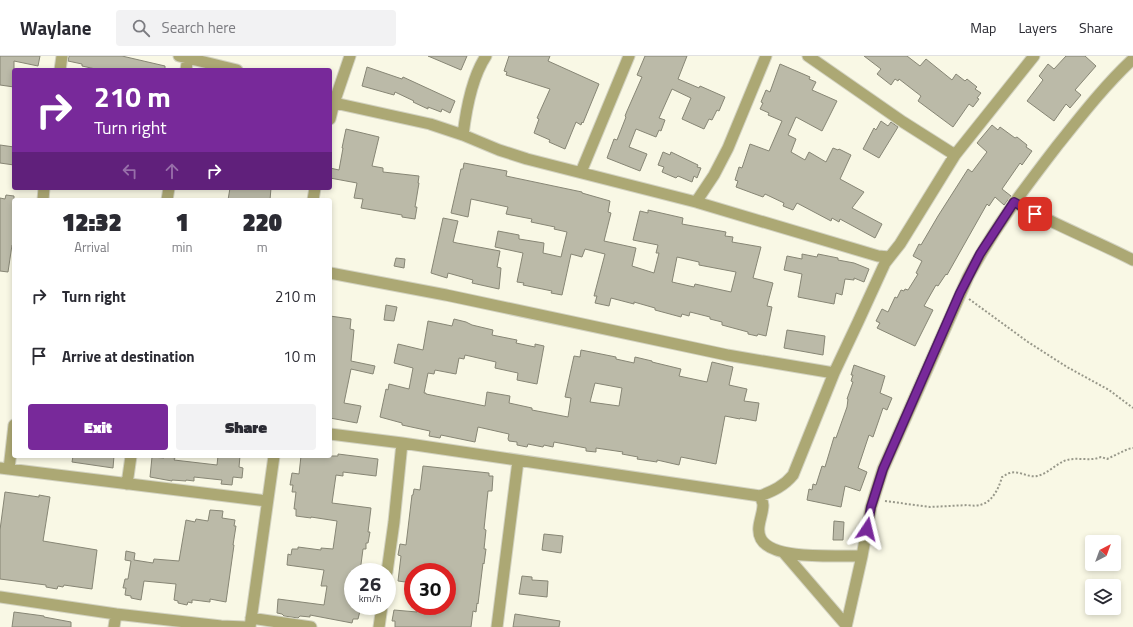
<!DOCTYPE html>
<html lang="en">
<head>
<meta charset="utf-8">
<style>
	:root { --surface:#fff; --page:#f2f2f3; --text:#2b2b33; --muted:#7c7c81; --line:#e1e1e2; --accent:#78299a }
	body { margin:0; font-family:"Titillium Web",sans-serif; background:var(--page); color:var(--text); height:100vh; display:flex; flex-direction:column; font-size:15px; white-space:nowrap }
	* { box-sizing:border-box; margin:0 }
	p { font-size:13px; color:var(--muted) }
	.icon { flex:none; width:22px; height:22px; fill:none; stroke:currentColor; stroke-width:2; stroke-linecap:round; stroke-linejoin:round }
	.map { position:relative; flex:1; overflow:hidden }
	.drawer { position:absolute; left:12px; top:142px; width:320px; height:260px; display:flex; flex-direction:column; background:var(--surface); border-radius:4px; box-shadow:0 2px 6px #0003 }
	.drawer>* { flex:none }
	.hud { position:absolute; left:12px; top:12px; width:320px; height:122px; border-radius:4px; box-shadow:0 2px 6px #0003; background:#78299a; color:#fff; overflow:hidden }
	.needle { width:26px; rotate:41deg }
	.fabs { position:absolute; left:1085px; top:479px; display:grid; gap:8px }
	.fabs a { display:grid; place-items:center; width:36px; height:36px; border-radius:4px; background:var(--surface); box-shadow:0 2px 6px #0003; font-size:20px }
	.speed { position:absolute; left:344px; top:507px; display:flex; gap:8px; font-size:20px; font-weight:700; text-align:center }
	.speed>* { display:grid; place-content:center; width:52px; height:52px; border-radius:50%; background:var(--surface); box-shadow:0 2px 6px #0003; line-height:1 }
	.speed small { font-size:10px; font-weight:400 }
	.speed .limit { border:6px solid #d22; background:#fff; color:#111 }
	.pin { position:absolute; display:grid; place-items:center; width:34px; height:34px; color:#fff; margin:-17px; border-radius:8px; box-shadow:0 2px 6px #0006 }
	.me { position:absolute; width:44px; margin:-22px; rotate:10deg; stroke-linejoin:round; filter:drop-shadow(0 0 3px #0008) }
	.turn { display:flex; align-items:center; gap:14px; height:84px; padding:0 16px; font-size:18px }
	.turn .icon { width:52px; height:52px; stroke-width:2.5 }
	.turn b { display:block; font-size:28px; line-height:34px }
	.lanes { display:flex; align-items:center; height:38px; padding:0 16px; background:#0003; justify-content:center; gap:20px; direction:ltr }
	.lanes .off { opacity:.35 }
	.eta { display:flex; justify-content:space-evenly; align-items:center; height:68px; text-align:center }
	.eta b { font-size:24px; font-weight:800; line-height:28px }
	.button { display:flex; gap:8px; margin-top:auto; padding:8px 16px }
	.button a { flex:1; height:46px; border-radius:4px; background:var(--accent); color:#fff; font-size:16px; font-weight:800; line-height:46px; text-align:center }
	.button a+a { background:var(--page); color:var(--text) }
	ul { padding:0; list-style:none }
	li { display:flex; align-items:center; gap:12px; height:60px; padding:0 16px }
	li div { flex:1 }
	li b { display:block; font-size:15px }
	li em { font-style:normal }
	header { display:flex; align-items:center; gap:24px; box-sizing:border-box; height:56px; padding:0 20px; background:var(--surface); border-bottom:1px solid var(--line) }
	header strong { font-size:19px }
	nav { display:flex; gap:22px; margin-inline-start:auto; font-size:14px }
	.search { width:280px; height:36px; background:var(--page); display:flex; align-items:center; gap:10px; box-sizing:border-box; padding:0 14px; border-radius:4px; color:var(--muted); font-size:15px }
	.map>svg:first-child { display:block }
</style>
</head>
<body>
<header>
<strong>Waylane</strong>
<div class="search"><svg class="icon" aria-label="search" viewBox="0 0 24 24"><circle cx="10" cy="10" r="6"/><path d="M15 15l6 6"/></svg>Search here</div>
<nav><a>Map</a><a>Layers</a><a>Share</a></nav>
</header>
<div class="map">
<svg width="1133" height="571" viewBox="0 0 1133 571">
	<rect width="100%" height="100%" fill="#f9f8e5"/>
	<!-- building -->
	<path fill="#bbbaa8" stroke="#878675" fill-rule="evenodd" d="M 0,0 L 40,0 L 38,10 L 14,5 L 14,31 L 0,29 Z
		M 69,0 L 122,0 L 165,10 L 165,14 L 100,14 L 82,10 L 82,8 L 68,5 Z
		M 428,0 L 467,0 L 461,14 Z
		M 509,0 L 550,0 L 548,5 L 599,28 L 583,67 L 582,66 L 581,69 L 576,66 L 565,93 L 549,86 L 550,84 L 534,77 L 539,63 L 537,62 L 550,33 L 506,19 L 507,16 L 504,15 Z
		M 645,0 L 687,0 L 678,23 L 699,32 L 700,30 L 725,41 L 719,55 L 717,54 L 712,64 L 709,63 L 704,73 L 682,63 L 691,42 L 672,33 L 659,62 L 665,64 L 661,75 L 659,74 L 656,81 L 636,73 L 629,91 L 647,98 L 640,115 L 607,102 L 614,83 L 617,84 L 626,61 L 625,60 L 627,55 L 642,21 L 637,19 Z
		M 864,0 L 907,0 L 920,10 L 926,3 L 952,24 L 956,18 L 965,25 L 967,23 L 977,31 L 975,33 L 981,37 L 977,42 L 979,43 L 973,51 L 969,48 L 953,71 L 918,45 L 921,40 L 899,23 L 898,25 L 895,23 L 891,29 L 877,18 L 881,13 Z
		M 1066,0 L 1085,0 L 1096,10 L 1075,34 L 1081,39 L 1070,52 L 1066,48 L 1054,65 L 1027,45 L 1043,24 L 1039,20 L 1048,8 L 1054,13 Z
		M 780,8 L 810,21 L 809,23 L 816,26 L 812,34 L 837,45 L 822,75 L 796,61 L 788,79 L 796,83 L 791,96 L 805,104 L 809,96 L 826,106 L 833,92 L 838,94 L 839,93 L 851,99 L 840,123 L 864,136 L 852,152 L 882,168 L 875,182 L 840,163 L 839,166 L 832,162 L 831,165 L 797,147 L 793,154 L 783,150 L 784,147 L 765,138 L 763,141 L 736,131 L 738,125 L 735,124 L 739,111 L 742,112 L 750,88 L 769,95 L 782,65 L 768,59 L 769,57 L 760,53 L 763,47 L 761,46 L 766,34 L 770,36 Z
		M 367,11 L 402,23 L 403,21 L 455,45 L 450,57 L 442,53 L 441,56 L 428,51 L 428,53 L 413,46 L 414,45 L 395,36 L 394,39 L 362,30 Z
		M 881,65 L 888,70 L 891,66 L 898,71 L 879,102 L 863,93 L 874,72 L 876,74 Z
		M 992,69 L 998,74 L 1000,71 L 1015,82 L 1017,81 L 1027,89 L 1026,91 L 1032,95 L 1022,109 L 1020,107 L 1002,133 L 1011,140 L 1004,149 L 995,141 L 989,150 L 987,148 L 947,219 L 946,218 L 938,230 L 936,229 L 924,250 L 933,254 L 915,290 L 877,272 L 880,267 L 876,265 L 882,253 L 888,256 L 895,241 L 897,242 L 901,234 L 904,235 L 905,233 L 908,234 L 918,218 L 916,217 L 922,205 L 913,200 L 919,188 L 921,189 L 938,160 L 968,113 L 972,116 L 987,96 L 977,87 Z
		M 346,73 L 379,81 L 372,110 L 383,112 L 383,116 L 419,120 L 418,127 L 419,127 L 415,151 L 417,151 L 415,163 L 402,161 L 402,159 L 361,152 L 363,143 L 354,142 L 357,127 L 330,122 L 330,112 L 339,114 L 343,92 L 342,92 Z
		M 0,89 L 14,91 L 14,109 L 0,107 Z
		M 663,96 L 670,99 L 671,96 L 698,109 L 697,111 L 701,112 L 697,122 L 694,120 L 692,126 L 678,120 L 676,122 L 662,116 L 664,111 L 658,109 Z
		M 464,107 L 507,115 L 506,120 L 582,136 L 582,137 L 610,145 L 608,156 L 611,157 L 604,185 L 636,192 L 632,210 L 654,217 L 659,197 L 656,197 L 658,189 L 633,184 L 640,155 L 648,157 L 648,154 L 683,162 L 682,168 L 726,176 L 725,180 L 733,181 L 732,186 L 761,191 L 753,222 L 773,227 L 767,250 L 772,251 L 766,280 L 758,278 L 757,280 L 748,278 L 748,276 L 722,269 L 722,266 L 710,263 L 710,261 L 690,256 L 689,260 L 682,258 L 681,261 L 655,254 L 655,252 L 634,246 L 634,248 L 611,242 L 609,250 L 595,247 L 597,240 L 594,240 L 605,198 L 585,193 L 582,201 L 571,198 L 562,239 L 551,237 L 552,235 L 523,229 L 524,227 L 517,226 L 523,197 L 495,191 L 498,175 L 519,179 L 519,183 L 544,187 L 543,197 L 561,201 L 567,176 L 554,173 L 555,171 L 531,166 L 532,163 L 506,158 L 508,151 L 471,143 L 468,161 L 451,157 L 461,113 L 463,113 ZM 677,201 L 699,206 L 699,209 L 736,216 L 731,236 L 695,228 L 694,231 L 672,226 Z
		M 230,132 L 271,132 L 270,144 L 228,144 Z
		M 6,139 L 14,140 L 14,189 L 12,189 L 8,216 L 0,215 L 0,142 L 5,143 Z
		M 443,162 L 458,165 L 453,186 L 457,187 L 500,195 L 497,211 L 501,212 L 499,233 L 472,227 L 473,224 L 448,217 L 447,222 L 431,217 Z
		M 802,198 L 817,201 L 818,198 L 838,202 L 838,204 L 854,207 L 869,213 L 864,226 L 854,222 L 854,224 L 845,223 L 842,239 L 836,237 L 834,248 L 798,241 L 802,218 L 784,214 L 787,200 L 802,203 Z
		M 396,202 L 405,203 L 404,212 L 394,210 Z
		M 386,249 L 397,251 L 394,265 L 384,264 Z
		M 330,260 L 351,263 L 350,273 L 354,274 L 351,305 L 375,310 L 373,318 L 351,313 L 344,347 L 361,350 L 357,367 L 330,362 Z
		M 454,263 L 466,266 L 472,269 L 493,274 L 492,279 L 517,284 L 516,287 L 535,291 L 535,288 L 544,290 L 537,328 L 517,324 L 518,317 L 495,312 L 496,306 L 465,299 L 464,303 L 459,302 L 456,318 L 435,314 L 434,318 L 428,317 L 424,337 L 426,337 L 426,338 L 485,350 L 487,336 L 510,340 L 509,347 L 532,352 L 532,354 L 568,361 L 571,342 L 565,341 L 574,300 L 580,301 L 581,294 L 616,301 L 616,303 L 634,307 L 635,301 L 652,305 L 652,306 L 681,313 L 679,320 L 707,326 L 712,306 L 733,311 L 729,329 L 747,333 L 744,345 L 759,347 L 756,365 L 740,362 L 740,363 L 725,360 L 716,408 L 681,401 L 679,409 L 657,404 L 657,406 L 637,403 L 638,401 L 622,398 L 623,396 L 596,392 L 596,396 L 586,395 L 586,392 L 554,386 L 553,391 L 544,389 L 543,391 L 528,388 L 527,391 L 517,389 L 517,386 L 509,385 L 508,383 L 509,378 L 478,371 L 475,386 L 441,379 L 440,382 L 429,380 L 430,375 L 402,369 L 402,367 L 380,361 L 386,333 L 388,334 L 389,328 L 409,333 L 413,312 L 394,307 L 398,288 L 423,294 L 428,265 L 452,270 ZM 595,327 L 622,332 L 619,350 L 590,346 Z
		M 787,274 L 825,280 L 823,299 L 784,292 Z
		M 854,309 L 885,320 L 880,337 L 892,342 L 887,354 L 883,352 L 873,381 L 869,379 L 858,412 L 867,416 L 860,435 L 845,430 L 841,451 L 807,444 L 809,433 L 812,434 L 813,428 L 816,429 L 822,410 L 825,411 L 834,381 L 836,382 L 847,351 L 848,343 L 847,343 L 853,326 L 851,325 L 853,319 L 851,319 Z
		M 338,398 L 378,403 L 376,420 L 343,416 L 343,420 L 336,419 L 332,447 L 371,452 L 368,476 L 370,476 L 368,487 L 366,487 L 366,493 L 363,493 L 360,516 L 353,516 L 353,550 L 358,550 L 358,554 L 360,555 L 358,563 L 353,563 L 352,567 L 310,559 L 310,561 L 300,560 L 298,562 L 284,560 L 282,558 L 277,557 L 278,543 L 324,549 L 327,530 L 321,530 L 324,514 L 287,509 L 288,498 L 291,499 L 292,493 L 298,493 L 298,491 L 321,494 L 321,492 L 333,493 L 337,465 L 311,461 L 311,462 L 296,460 L 296,453 L 294,453 L 296,436 L 292,436 L 293,429 L 290,429 L 292,417 L 299,418 L 301,400 L 338,400 Z
		M 73,400 L 114,400 L 113,412 L 72,406 Z
		M 164,400 L 175,402 L 174,404 L 217,409 L 218,400 L 240,400 L 239,411 L 243,412 L 242,422 L 233,421 L 232,429 L 221,428 L 222,424 L 194,421 L 194,425 L 186,424 L 186,425 L 172,424 L 172,425 L 150,421 L 152,401 L 164,402 Z
		M 423,410 L 489,417 L 489,420 L 493,420 L 492,435 L 488,435 L 484,473 L 486,474 L 484,493 L 486,493 L 484,508 L 483,507 L 478,548 L 477,547 L 476,556 L 473,555 L 471,571 L 395,571 L 395,565 L 392,565 L 394,554 L 417,556 L 418,550 L 447,550 L 447,516 L 413,516 L 413,527 L 398,525 L 401,500 L 398,499 L 400,488 L 406,489 L 412,439 L 413,439 L 414,433 L 420,434 Z
		M 5,436 L 39,441 L 39,439 L 50,441 L 43,485 L 97,494 L 92,533 L 64,529 L 63,531 L 58,530 L 57,533 L 46,531 L 46,529 L 0,523 L 0,474 Z
		M 210,454 L 223,455 L 222,462 L 235,464 L 234,470 L 236,470 L 233,489 L 234,489 L 226,546 L 210,543 L 210,546 L 194,544 L 192,544 L 192,547 L 188,546 L 187,549 L 178,547 L 178,545 L 174,544 L 176,528 L 144,525 L 141,544 L 131,542 L 131,540 L 125,539 L 126,532 L 123,532 L 125,523 L 128,523 L 131,505 L 125,504 L 126,495 L 135,497 L 134,504 L 153,507 L 154,503 L 179,505 L 186,464 L 195,466 L 196,463 L 208,465 Z
		M 834,465 L 844,466 L 843,484 L 833,484 Z
		M 544,478 L 563,480 L 561,497 L 542,494 Z
		M 522,520 L 532,521 L 532,524 L 548,525 L 547,541 L 519,538 Z
		M 14,556 L 44,560 L 44,561 L 71,566 L 71,571 L 12,571 Z
		M 515,558 L 560,565 L 559,571 L 513,571 Z"/>
	<g fill="none" stroke-linecap="round" stroke-linejoin="round">
		<!-- minor casing -->
		<g stroke="#d2d2c1" stroke-width="13">
			<path id="minor" d="M 179,0 L 237,14
				M 808,0 L 903,66 L 955,99
				M 60,14 L 62,0
				M 186,14 L 188,0
				M 330,46 L 430,68 L 463,79 L 499,94 L 527,103 L 696,146 L 878,200 L 889,201
				M 330,63 L 334,47 L 350,0
				M 463,79 C 466,54 472,21 486,0
				M 581,116 L 629,0
				M 43,144 L 44,132
				M 167,144 L 169,132
				M 313,144 L 315,132
				M 696,146 L 714,119 L 728,92 L 766,0
				M 1014,146 C 1052,168 1094,184 1133,204
				M 330,217 L 446,239 L 727,299 L 834,317
				M 330,378 L 402,387 L 760,440 C 773,435 784,430 793,419 L 834,317 L 858,266 L 885,207 L 900,188 L 955,99 L 1034,0
				M 0,412 L 267,445
				M 9,413 L 14,369
				M 127,428 L 131,400
				M 760,440 C 761,443 763,446 763,449 C 763,460 755,472 761,483 C 773,505 839,499 862,500
				M 784,497 L 846,569
				M 387,516 L 394,466 L 402,387
				M 0,541 L 116,558 L 221,570 L 245,571
				M 251,562 L 311,571
				M 114,571 L 116,558
				M 250,571 L 274,400
				M 379,571 L 382,550
				M 497,571 L 518,405
				M 846,571 L 862,500 L 871,451 L 883,413 L 968,221 C 994,172 1024,133 1057,90 C 1081,60 1105,29 1133,3"/>
		</g>
		<!-- path -->
		<path stroke="#98988a" stroke-width="2" stroke-dasharray="2 2" stroke-linecap="butt" d="M 969,243 L 1028,286 L 1067,311 L 1109,334 L 1133,352
			M 885,445 L 930,451 L 968,449 C 988,453 997,438 1002,421 C 1005,420 1007,417 1010,417 C 1019,414 1028,422 1037,420 C 1047,418 1055,409 1064,405 C 1076,400 1089,406 1101,401 L 1107,403 L 1128,393 L 1133,392"/>
		<!-- minor -->
		<use href="#minor" stroke="#aca874" stroke-width="11"/>
	</g>
	<g fill="none" stroke-linecap="round" stroke-linejoin="round">
		<!-- route casing -->
		<g stroke="#4e1b64" stroke-width="10">
			<path id="route" d="M 867,473 L 871,451 L 883,413 L 960,237 L 980,198 L 1014,146 L 1035,158"/>
		</g>
		<!-- route -->
		<use href="#route" stroke="#78299a" stroke-width="7"/>
	</g>
</svg>
<div class="fabs">
<a><svg class="needle" viewBox="-14 -14 28 28"><path d="M0-13l5 13h-10z" fill="#e53935"/><path d="M0 13l5-13h-10z" fill="#7c7c81"/></svg></a>
<a><svg class="icon" aria-label="layers" viewBox="0 0 24 24"><path d="M12 4l9 5-9 5-9-5zM3 14l9 5 9-5"/></svg></a>
</div>
<div class="speed"><div>26<small>km/h</small></div><div class="limit">30</div></div>
<div class="pin" style="left:1035px;top:158px;background:#d93025"><svg class="icon" aria-label="arrive" viewBox="0 0 24 24"><path d="M6 21V4h12l-3 4 3 4H6"/></svg></div>
<svg class="me" style="left:867px;top:473px" viewBox="-20 -20 40 40"><path d="M0-17L14 15 0 8-14 15z" fill="#78299a" stroke="#fff" stroke-width="4"/></svg>
<div class="hud">
<div class="turn"><svg class="icon" aria-label="right" viewBox="0 0 24 24"><path d="M7 20v-9h11M14 6l5 5-5 5"/></svg><div><b>210 m</b>Turn right</div></div>
<div class="lanes"><svg class="icon off" aria-label="left" viewBox="0 0 24 24"><path d="M17 20v-9H6M10 6l-5 5 5 5"/></svg><svg class="icon off" aria-label="ahead" viewBox="0 0 24 24"><path d="M12 20V5M6 11l6-6 6 6"/></svg><svg class="icon" aria-label="right" viewBox="0 0 24 24"><path d="M7 20v-9h11M14 6l5 5-5 5"/></svg></div>
</div>
<section class="drawer">
<div class="eta">
<div><b>12:32</b><p>Arrival</p></div>
<div><b>1</b><p>min</p></div>
<div><b>220</b><p>m</p></div>
</div>
<ul>
<li><svg class="icon" aria-label="right" viewBox="0 0 24 24"><path d="M7 20v-9h11M14 6l5 5-5 5"/></svg><div><b>Turn right</b></div><em>210 m</em></li>
<li><svg class="icon" aria-label="arrive" viewBox="0 0 24 24"><path d="M6 21V4h12l-3 4 3 4H6"/></svg><div><b>Arrive at destination</b></div><em>10 m</em></li>
</ul>
<div class="button"><a>Exit</a><a>Share</a></div>
</section>
</div>
</body>
</html>
